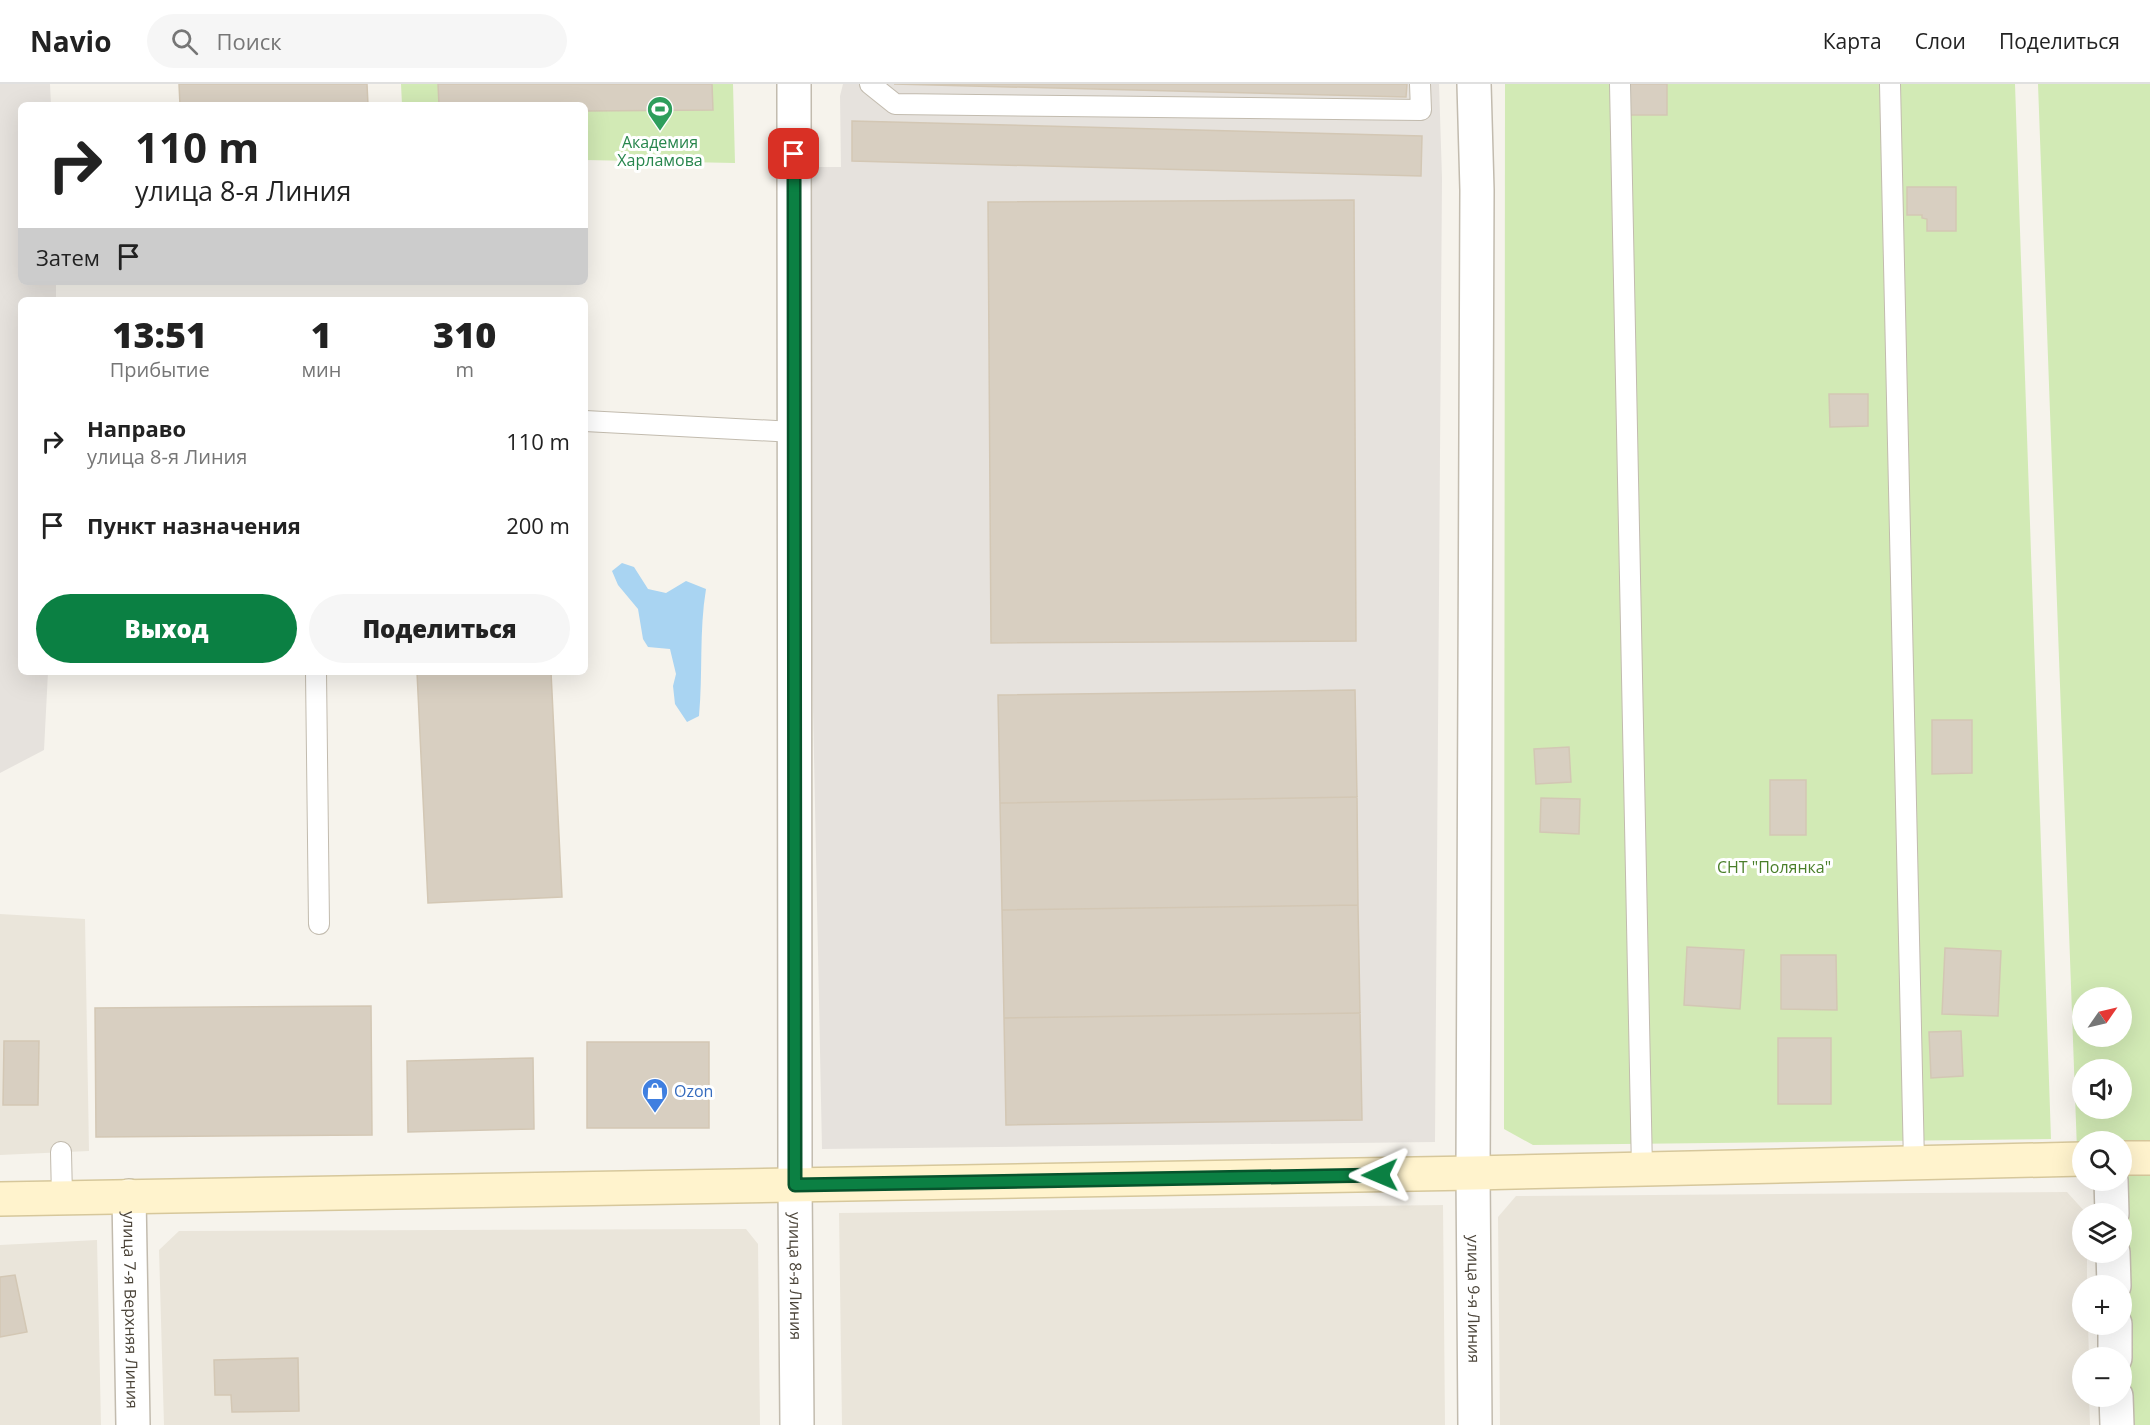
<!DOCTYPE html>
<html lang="ru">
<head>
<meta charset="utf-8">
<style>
	:root { --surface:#fff; --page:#f6f6f6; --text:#222; --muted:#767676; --line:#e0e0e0; --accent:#0b8043 }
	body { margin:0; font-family:"Open Sans",sans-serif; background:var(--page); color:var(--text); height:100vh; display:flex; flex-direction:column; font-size:22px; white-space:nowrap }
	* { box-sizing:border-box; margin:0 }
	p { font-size:20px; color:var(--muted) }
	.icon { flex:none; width:33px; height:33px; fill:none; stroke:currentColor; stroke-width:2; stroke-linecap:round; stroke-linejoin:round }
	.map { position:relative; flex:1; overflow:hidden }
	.drawer { position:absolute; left:18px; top:213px; width:570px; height:378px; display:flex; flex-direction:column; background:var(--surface); border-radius:9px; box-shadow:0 6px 24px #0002 }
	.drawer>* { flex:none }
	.hud { position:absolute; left:18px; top:18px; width:570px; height:183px; border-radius:9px; box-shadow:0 6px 24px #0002; background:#fff; color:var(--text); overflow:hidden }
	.needle { width:39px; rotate:56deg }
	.controls { position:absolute; left:2072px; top:903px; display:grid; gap:12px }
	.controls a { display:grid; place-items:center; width:60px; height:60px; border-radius:50%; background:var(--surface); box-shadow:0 6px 24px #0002; font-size:30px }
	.pin { position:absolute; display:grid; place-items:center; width:51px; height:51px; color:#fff; margin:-26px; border-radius:12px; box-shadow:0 3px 9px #0006 }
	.me { position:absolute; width:66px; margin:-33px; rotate:269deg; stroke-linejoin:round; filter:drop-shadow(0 0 4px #0008) }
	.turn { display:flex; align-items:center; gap:21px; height:126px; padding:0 18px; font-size:27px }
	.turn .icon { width:78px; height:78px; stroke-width:2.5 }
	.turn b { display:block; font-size:42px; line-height:51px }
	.then { display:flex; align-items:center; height:57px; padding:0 18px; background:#0003; gap:12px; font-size:22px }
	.eta { display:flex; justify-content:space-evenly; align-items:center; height:102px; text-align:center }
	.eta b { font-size:36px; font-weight:800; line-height:42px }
	.cta { display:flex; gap:12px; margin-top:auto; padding:12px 18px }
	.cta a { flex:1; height:69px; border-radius:36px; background:var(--accent); color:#fff; font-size:24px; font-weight:800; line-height:69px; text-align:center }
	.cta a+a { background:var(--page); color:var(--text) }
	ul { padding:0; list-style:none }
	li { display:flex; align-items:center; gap:18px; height:84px; padding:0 18px }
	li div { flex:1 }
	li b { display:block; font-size:22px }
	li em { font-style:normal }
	header { display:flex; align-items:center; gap:36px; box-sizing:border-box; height:84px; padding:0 30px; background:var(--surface); border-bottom:2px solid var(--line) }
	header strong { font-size:28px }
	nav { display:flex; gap:33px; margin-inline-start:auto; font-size:21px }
	.search { width:420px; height:54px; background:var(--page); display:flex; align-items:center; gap:15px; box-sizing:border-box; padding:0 21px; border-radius:33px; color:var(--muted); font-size:22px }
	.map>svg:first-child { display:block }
</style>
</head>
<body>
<header>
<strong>Navio</strong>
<div class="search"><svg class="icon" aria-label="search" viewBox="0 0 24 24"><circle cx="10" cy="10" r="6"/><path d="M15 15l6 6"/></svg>Поиск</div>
<nav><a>Карта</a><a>Слои</a><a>Поделиться</a></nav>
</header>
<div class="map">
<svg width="2150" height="1341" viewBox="0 0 2150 1341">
	<rect width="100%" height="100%" fill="#f6f3ec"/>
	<!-- residential -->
	<path fill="#eae5da" d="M 0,830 L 85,835 L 89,1067 L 0,1071 Z
		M 2067,1108 L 2086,1129 L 2082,1130 L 2082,1168 L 2087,1169 L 2087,1201 L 2082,1202 L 2082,1240 L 2088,1241 L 2089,1273 L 2082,1274 L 2082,1312 L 2089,1313 L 2090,1341 L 1500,1341 L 1498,1133 L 1516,1112 Z
		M 1443,1121 L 1445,1341 L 842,1341 L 839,1129 Z
		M 746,1145 L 758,1160 L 760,1341 L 164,1341 L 159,1166 L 179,1147 Z
		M 97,1156 L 101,1341 L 0,1341 L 0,1161 Z"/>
	<!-- industrial -->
	<path fill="#e6e2dd" d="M 0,0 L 50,0 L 51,21 L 21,21 L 21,198 L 56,198 L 56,216 L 21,216 L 21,588 L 48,588 L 44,666 L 0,689 Z
		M 843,0 L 1439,0 L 1442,94 L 1435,1058 L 822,1065 L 802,83 L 841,83 L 840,12 Z"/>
	<!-- green -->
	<path fill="#d2eab5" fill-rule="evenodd" d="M 401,0 L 733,0 L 735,79 L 585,76 L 585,21 L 402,21 Z
		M 1505,0 L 2015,0 L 2051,1055 L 1533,1061 L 1504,1045 Z
		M 2038,0 L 2150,0 L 2150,1060 L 2121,1058 L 2082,1058 L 2082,1066 L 2077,1066 ZM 2082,914 L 2121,914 L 2121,952 L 2082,952 ZM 2082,986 L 2121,986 L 2121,1024 L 2082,1024 Z
		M 2150,1084 L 2150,1341 L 2124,1341 L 2121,1218 L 2121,1085 Z"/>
	<!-- water -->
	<path fill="#a9d4f2" d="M 622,479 L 634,483 L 648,505 L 666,509 L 686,497 L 706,505 C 699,547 703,590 699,632 L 687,638 L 675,620 L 673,602 L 676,590 L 670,565 L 648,563 L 643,555 L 638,525 L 618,501 L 612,487 Z"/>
	<!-- building -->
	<path fill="#d8cfc1" stroke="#d3c7b4" stroke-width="1.5" d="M 179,0 L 367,0 L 368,21 L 180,21 Z
		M 438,0 L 712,0 L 713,26 L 585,27 L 585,21 L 439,21 Z
		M 894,0 L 1407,0 L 1406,13 Z
		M 1630,0 L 1667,0 L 1667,31 L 1630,31 Z
		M 852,37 L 1422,52 L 1421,92 L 852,77 Z
		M 1907,103 L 1956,103 L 1956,147 L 1927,147 L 1927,135 L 1922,134 L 1922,131 L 1907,131 Z
		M 1354,116 L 1356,557 L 991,559 L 988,118 Z
		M 1829,310 L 1868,310 L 1868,342 L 1830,343 Z
		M 417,588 L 551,588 L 562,813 L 428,819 Z
		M 1355,606 L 1357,713 L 1000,719 L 998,611 Z
		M 1932,636 L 1972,636 L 1972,689 L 1932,690 Z
		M 1569,663 L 1571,698 L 1536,700 L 1534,665 Z
		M 1770,696 L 1806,696 L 1806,751 L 1770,751 Z
		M 1357,713 L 1358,821 L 1002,826 L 1000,719 Z
		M 1541,714 L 1580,715 L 1579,750 L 1540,748 Z
		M 1358,821 L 1360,929 L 1004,934 L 1002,826 Z
		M 1687,863 L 1744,866 L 1740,925 L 1684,921 Z
		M 1945,864 L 2001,867 L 1998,932 L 1942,930 Z
		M 1781,871 L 1836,871 L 1837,926 L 1781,925 Z
		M 371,922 L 372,1051 L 96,1053 L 95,924 Z
		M 1360,929 L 1362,1036 L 1006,1041 L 1004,934 Z
		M 1961,947 L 1963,992 L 1931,994 L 1929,948 Z
		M 1778,954 L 1831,954 L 1831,1020 L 1778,1020 Z
		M 4,957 L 39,957 L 38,1021 L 3,1021 Z
		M 587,958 L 709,958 L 709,1044 L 587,1044 Z
		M 533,974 L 534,1045 L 408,1048 L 407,977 Z
		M 15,1191 L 27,1248 L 0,1253 L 0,1193 Z
		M 298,1274 L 299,1327 L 232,1328 L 231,1311 L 215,1311 L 214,1276 Z"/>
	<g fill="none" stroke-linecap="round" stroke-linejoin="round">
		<!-- lane casing -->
		<g stroke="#c2bbae" stroke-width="22">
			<path id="lane" d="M 870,0 L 895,20 L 1421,26 L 1420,0
				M 1620,0 L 1642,1086
				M 1890,0 L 1914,1079
				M 585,337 L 794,348
				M 316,588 L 319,840
				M 61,1068 L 62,1113"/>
		</g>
		<!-- street casing -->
		<g stroke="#c2bbae" stroke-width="36">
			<g id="street">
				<path id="s1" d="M 794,0 L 795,1101 L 797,1341"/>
				<path id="s2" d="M 1474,0 L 1477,106 L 1473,1089 L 1475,1341"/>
				<path d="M 2111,1096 L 2112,1130"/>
				<path id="s3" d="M 129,1112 L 133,1341"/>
				<path d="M 2113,1168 L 2114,1202"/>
				<path d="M 2115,1240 L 2115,1274"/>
				<path d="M 2116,1312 L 2117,1341"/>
			</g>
		</g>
		<!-- secondary casing -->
		<g stroke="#d6c79b" stroke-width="36">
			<path id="secondary" d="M 2121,1074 L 2150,1074
				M 0,1115 L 1473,1089 L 2082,1075"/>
		</g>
		<!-- lane -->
		<use href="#lane" stroke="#fff" stroke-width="20"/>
		<!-- street -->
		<use href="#street" stroke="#fff" stroke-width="33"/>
		<!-- secondary -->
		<use href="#secondary" stroke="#fff3cd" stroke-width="33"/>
	</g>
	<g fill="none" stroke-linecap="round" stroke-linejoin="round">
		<!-- route casing -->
		<g stroke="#07532c" stroke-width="15">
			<path id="route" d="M 794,70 L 795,1101 L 1380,1091"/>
		</g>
		<!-- route -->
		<use href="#route" stroke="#0b8043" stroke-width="10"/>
	</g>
	<!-- icons -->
	<defs>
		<g id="stadium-pin" transform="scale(1.35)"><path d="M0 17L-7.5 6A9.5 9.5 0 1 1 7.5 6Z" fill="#2e9e5b" stroke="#fff"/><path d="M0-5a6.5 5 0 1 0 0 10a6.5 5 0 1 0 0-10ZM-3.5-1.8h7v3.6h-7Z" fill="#fff"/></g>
		<g id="shop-pin" transform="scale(1.35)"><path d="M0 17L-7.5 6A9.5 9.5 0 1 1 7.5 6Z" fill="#3f7fe0" stroke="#fff"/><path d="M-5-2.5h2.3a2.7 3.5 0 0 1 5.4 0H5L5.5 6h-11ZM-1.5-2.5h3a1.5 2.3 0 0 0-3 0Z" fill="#fff"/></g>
	</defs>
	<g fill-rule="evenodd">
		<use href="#stadium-pin" x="660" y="25"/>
		<use href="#shop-pin" x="655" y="1007"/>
	</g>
	<g text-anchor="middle" stroke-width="6" stroke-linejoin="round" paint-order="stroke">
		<!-- leisure labels -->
		<g font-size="16" fill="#27864d" stroke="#fff">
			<text x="660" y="64">Академия<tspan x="660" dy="18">Харламова</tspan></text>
		</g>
		<!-- park labels -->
		<g font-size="16" fill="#4a7f2a" stroke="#fff">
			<text x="1774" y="789">СНТ "Полянка"</text>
		</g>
		<!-- shop labels -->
		<g font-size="16" fill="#366cbe" stroke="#fff" text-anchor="start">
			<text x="674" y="1013">Ozon</text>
		</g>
		<!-- street labels -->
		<g font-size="16" fill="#4b4439" stroke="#fff">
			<text dy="6" stroke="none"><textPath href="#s1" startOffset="1192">улица 8-я Линия</textPath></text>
			<text dy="6" stroke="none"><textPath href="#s2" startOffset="1215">улица 9-я Линия</textPath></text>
			<text dy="6" stroke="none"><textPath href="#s3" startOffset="114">улица 7-я Верхняя Линия</textPath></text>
		</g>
	</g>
</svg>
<div class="controls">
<a><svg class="needle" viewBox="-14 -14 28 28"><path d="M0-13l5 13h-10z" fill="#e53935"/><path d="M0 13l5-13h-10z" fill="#767676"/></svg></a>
<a><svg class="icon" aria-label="sound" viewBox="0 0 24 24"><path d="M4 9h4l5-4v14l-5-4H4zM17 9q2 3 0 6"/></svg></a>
<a><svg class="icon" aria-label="search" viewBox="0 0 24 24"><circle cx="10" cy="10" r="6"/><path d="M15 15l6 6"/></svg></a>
<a><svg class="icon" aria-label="layers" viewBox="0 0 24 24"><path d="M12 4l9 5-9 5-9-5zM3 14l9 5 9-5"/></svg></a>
<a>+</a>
<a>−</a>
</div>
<div class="pin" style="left:794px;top:70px;background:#d93025"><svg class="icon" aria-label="arrive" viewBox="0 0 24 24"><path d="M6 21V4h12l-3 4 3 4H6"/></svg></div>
<svg class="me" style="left:1380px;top:1091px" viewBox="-20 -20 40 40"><path d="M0-17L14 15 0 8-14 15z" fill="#0b8043" stroke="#fff" stroke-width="4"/></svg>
<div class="hud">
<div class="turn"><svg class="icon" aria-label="right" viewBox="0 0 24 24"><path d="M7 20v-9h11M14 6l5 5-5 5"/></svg><div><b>110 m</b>улица 8-я Линия</div></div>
<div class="then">Затем<svg class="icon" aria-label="arrive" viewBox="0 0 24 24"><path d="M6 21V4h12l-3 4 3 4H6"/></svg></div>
</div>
<section class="drawer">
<div class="eta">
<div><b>13:51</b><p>Прибытие</p></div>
<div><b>1</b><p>мин</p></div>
<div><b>310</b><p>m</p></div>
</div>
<ul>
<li><svg class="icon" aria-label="right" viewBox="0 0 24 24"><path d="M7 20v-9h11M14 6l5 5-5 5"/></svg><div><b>Направо</b><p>улица 8-я Линия</p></div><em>110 m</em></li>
<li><svg class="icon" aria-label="arrive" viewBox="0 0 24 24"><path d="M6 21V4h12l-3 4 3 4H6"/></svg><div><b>Пункт назначения</b></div><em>200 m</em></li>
</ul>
<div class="cta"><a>Выход</a><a>Поделиться</a></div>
</section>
</div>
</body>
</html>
